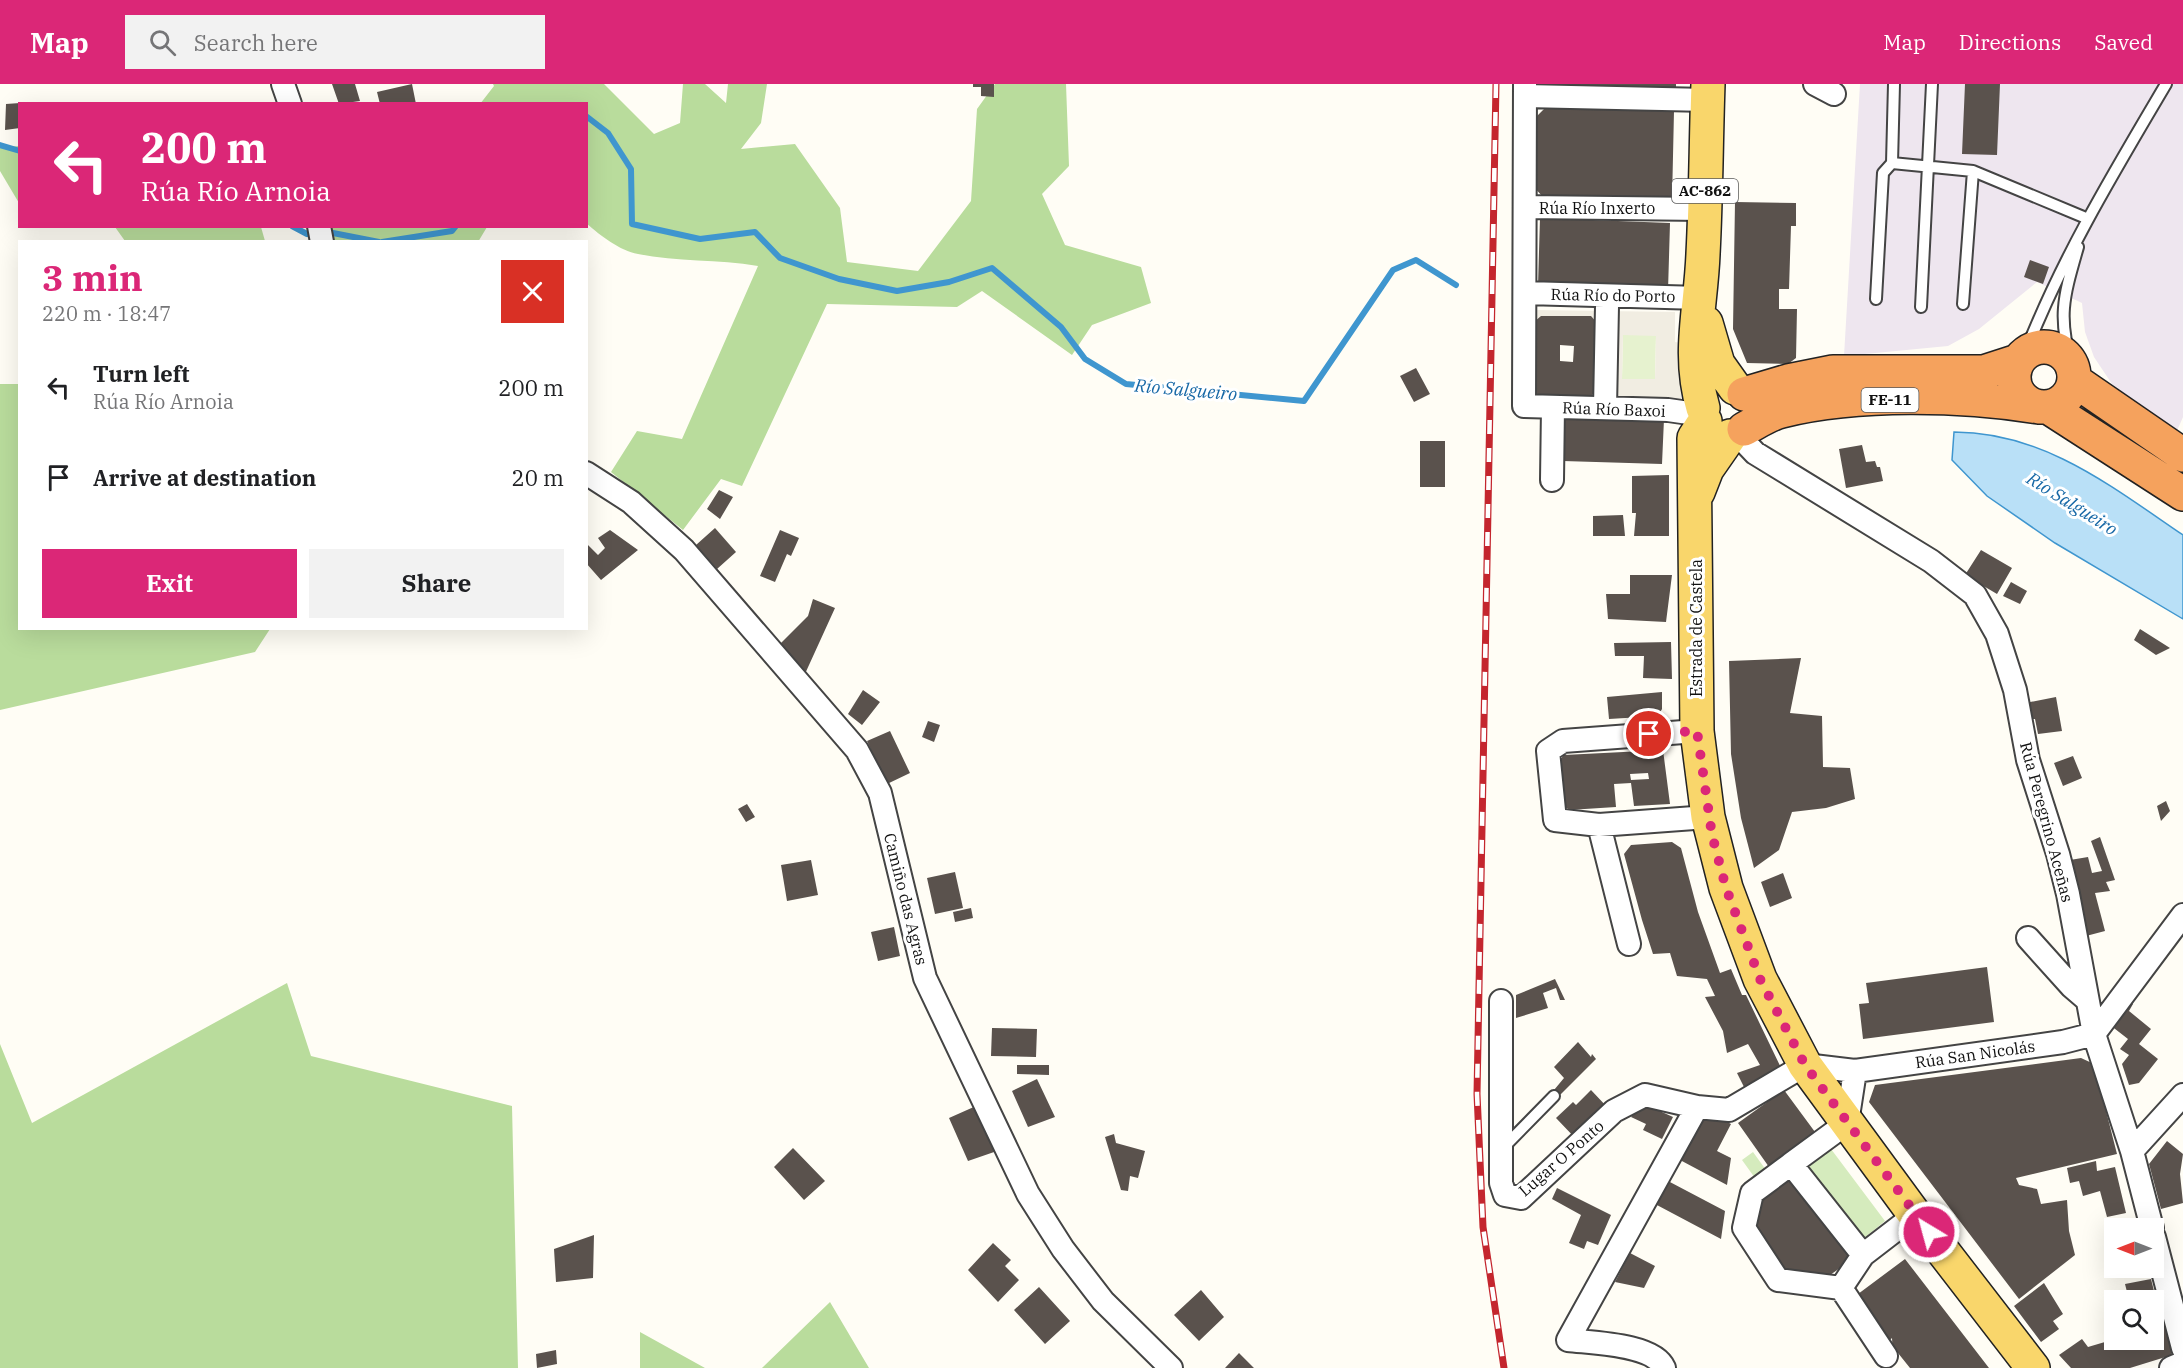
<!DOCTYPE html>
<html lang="en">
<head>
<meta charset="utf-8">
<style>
	:root { --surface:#fff; --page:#f2f2f2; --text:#202124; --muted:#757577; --accent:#db2777 }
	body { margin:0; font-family:"IBM Plex Serif",serif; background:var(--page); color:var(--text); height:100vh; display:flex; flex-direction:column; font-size:22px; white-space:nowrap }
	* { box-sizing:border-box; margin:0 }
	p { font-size:20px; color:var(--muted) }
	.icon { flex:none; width:33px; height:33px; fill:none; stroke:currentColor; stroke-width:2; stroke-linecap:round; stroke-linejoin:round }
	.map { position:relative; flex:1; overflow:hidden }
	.sheet { position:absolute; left:18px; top:156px; width:570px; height:390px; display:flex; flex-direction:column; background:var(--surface); border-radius:0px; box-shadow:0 6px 24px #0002 }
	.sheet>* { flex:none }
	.top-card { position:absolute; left:18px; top:18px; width:570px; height:126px; border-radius:0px; box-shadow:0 6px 24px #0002; background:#db2777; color:#fff; overflow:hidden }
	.needle { width:39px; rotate:270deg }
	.controls { position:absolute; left:2104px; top:1134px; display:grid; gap:12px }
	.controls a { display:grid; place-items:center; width:60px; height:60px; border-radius:0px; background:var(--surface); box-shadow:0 6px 24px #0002; font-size:30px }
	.pin { position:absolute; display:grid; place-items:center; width:51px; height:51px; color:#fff; margin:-26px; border:3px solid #fff; border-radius:50%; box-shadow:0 2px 6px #0007 }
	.me { position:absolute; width:66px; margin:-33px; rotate:323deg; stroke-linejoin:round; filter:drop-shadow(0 0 4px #0008) }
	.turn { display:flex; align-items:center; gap:21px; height:126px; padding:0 24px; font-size:27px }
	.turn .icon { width:78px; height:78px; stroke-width:2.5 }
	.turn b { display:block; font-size:42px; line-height:51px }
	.round { display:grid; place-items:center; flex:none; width:63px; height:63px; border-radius:0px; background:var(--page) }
	.head { display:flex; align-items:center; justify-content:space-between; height:102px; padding:0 24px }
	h1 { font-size:36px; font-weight:800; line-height:45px; color:var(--accent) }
	.action { display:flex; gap:12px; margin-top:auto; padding:12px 24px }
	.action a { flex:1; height:69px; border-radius:0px; background:var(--accent); color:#fff; font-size:24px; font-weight:800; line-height:69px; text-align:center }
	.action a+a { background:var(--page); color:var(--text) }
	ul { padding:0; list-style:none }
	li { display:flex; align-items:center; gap:18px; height:90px; padding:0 24px }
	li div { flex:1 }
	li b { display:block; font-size:22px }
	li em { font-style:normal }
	header { display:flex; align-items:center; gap:36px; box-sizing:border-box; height:84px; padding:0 30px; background:var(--accent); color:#fff }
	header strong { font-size:28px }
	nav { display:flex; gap:33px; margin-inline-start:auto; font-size:21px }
	.search { width:420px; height:54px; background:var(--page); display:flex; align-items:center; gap:15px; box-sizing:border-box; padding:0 21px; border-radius:0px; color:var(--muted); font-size:22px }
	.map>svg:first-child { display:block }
</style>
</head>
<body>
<header>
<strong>Map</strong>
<div class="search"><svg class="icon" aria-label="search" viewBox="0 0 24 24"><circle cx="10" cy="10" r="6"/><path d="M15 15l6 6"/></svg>Search here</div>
<nav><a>Map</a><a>Directions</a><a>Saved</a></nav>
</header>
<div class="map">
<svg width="2183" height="1284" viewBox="0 0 2183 1284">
	<rect width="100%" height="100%" fill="#fffdf5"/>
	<!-- industrial -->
	<path fill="#eee6ef" d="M 1860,0 L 2183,0 L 2183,333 L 2176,349 L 2112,300 L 2094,273 L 2085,248 L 2082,219 L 2037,198 L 1979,245 L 1948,262 L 1844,272 Z"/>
	<!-- green -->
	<path fill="#d5ebbd" d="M 1828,1061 L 1885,1137 L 1863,1155 L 1805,1078 Z
		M 1753,1068 L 1766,1086 L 1755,1094 L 1742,1076 Z"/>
	<!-- forest -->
	<path fill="#b9dc9c" d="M 493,0 L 604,0 L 654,50 L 680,39 L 683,0 L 705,0 L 726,19 L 728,0 L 767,0 L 761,39 L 741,65 L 795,60 L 840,124 L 847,178 L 918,187 L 971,117 L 977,25 L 995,0 L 1066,0 L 1069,82 L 1042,110 L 1065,161 L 1141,183 L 1151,219 L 1092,241 L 1072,271 L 982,207 L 957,223 L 827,220 L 742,402 L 721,395 L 683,446 L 611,388 L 637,347 L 682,355 L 758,182 C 718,175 677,178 638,170 C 620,167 600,151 587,140 L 586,20 L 480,20 L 494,2 Z
		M 19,62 L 20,62 L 19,119 L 0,87 L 0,64 Z
		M 115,143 L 261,143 L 265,157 L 125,157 Z
		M 329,143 L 487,143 L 478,158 L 333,157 Z
		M 0,300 L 19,300 L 20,544 L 270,545 L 255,568 L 0,626 Z
		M 287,899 L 311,972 L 512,1022 L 518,1284 L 0,1284 L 0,960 L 32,1039 Z
		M 830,1218 L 869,1284 L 762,1284 Z
		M 640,1248 L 705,1284 L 640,1284 Z"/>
	<!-- pitch -->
	<path fill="#e6f2cf" d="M 1623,251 L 1656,251 L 1655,295 L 1622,295 Z"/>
	<!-- plaza -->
	<path fill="#f1ede2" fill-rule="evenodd" d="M 1535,226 L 1675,228 L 1675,258 L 1682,259 L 1681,319 L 1531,318 ZM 1541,232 L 1598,240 L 1597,306 L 1590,313 L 1533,305 ZM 1623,251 L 1656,252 L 1655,295 L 1622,295 Z"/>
	<!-- water -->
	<path fill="#b9e0f7" stroke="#3f96cf" stroke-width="1.5" d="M 1954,348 C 2044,348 2112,403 2183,451 L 2183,535 L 2055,459 L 1987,412 L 1952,376 Z"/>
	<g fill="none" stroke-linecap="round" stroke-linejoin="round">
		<!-- stream -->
		<path stroke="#3f96cf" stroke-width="6" d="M 586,32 L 608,49 L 631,85 L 632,140 L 700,155 L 755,148 L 780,174 L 839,195 L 897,207 L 949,198 L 992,184 L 1061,243 L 1085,275 L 1126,300 L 1304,317 L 1393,186 L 1416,176 L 1456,201
			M 0,61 L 20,67
			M 292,142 L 307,150
			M 333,149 L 379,158
			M 382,158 L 452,147 L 456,142"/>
	</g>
	<!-- building -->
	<path fill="#5a524d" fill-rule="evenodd" d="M 332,0 L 355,0 L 360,17 L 339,20 Z
		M 412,0 L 416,20 L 380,20 L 377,8 Z
		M 973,0 L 994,0 L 994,13 L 981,12 L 981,3 L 973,3 Z
		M 1536,0 L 1676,0 L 1676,7 L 1536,3 Z
		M 1965,0 L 2000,0 L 1997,71 L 1962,70 Z
		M 6,20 L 20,19 L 20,44 L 5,46 Z
		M 1545,24 L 1674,27 L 1672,117 L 1543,113 L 1532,101 L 1535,34 Z
		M 1735,118 L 1796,119 L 1796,142 L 1791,142 L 1789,205 L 1779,205 L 1779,225 L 1797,225 L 1796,274 L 1788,280 L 1747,279 L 1733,245 Z
		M 1540,134 L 1670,139 L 1668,207 L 1538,202 Z
		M 2030,176 L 2049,183 L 2043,200 L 2024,193 Z
		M 1541,232 L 1591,232 L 1598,240 L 1597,306 L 1590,313 L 1539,312 L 1533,305 L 1534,238 ZM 1560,261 L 1574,262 L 1573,278 L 1560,277 Z
		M 1416,284 L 1430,310 L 1414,318 L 1400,292 Z
		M 1564,332 L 1664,335 L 1662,380 L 1563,377 Z
		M 1420,357 L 1445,357 L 1445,403 L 1420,403 Z
		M 1862,361 L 1866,378 L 1875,377 L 1877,383 L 1880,383 L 1883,397 L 1846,404 L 1839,365 Z
		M 1669,391 L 1669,452 L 1634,452 L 1636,429 L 1632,429 L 1632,392 Z
		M 719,406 L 733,413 L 720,435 L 707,425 Z
		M 1623,431 L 1625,452 L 1593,452 L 1593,432 Z
		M 715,444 L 736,468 L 717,485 L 696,461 Z
		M 610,446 L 638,466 L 601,496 L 586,479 L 586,459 L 598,471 L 605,464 L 598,454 Z
		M 780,446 L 799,454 L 791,472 L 787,470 L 775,498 L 760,492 Z
		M 1981,466 L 2012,484 L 1997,510 L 1965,491 Z
		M 1630,491 L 1672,491 L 1666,538 L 1608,535 L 1606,510 L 1630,510 Z
		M 2011,498 L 2027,507 L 2020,520 L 2003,512 Z
		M 813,515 L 835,524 L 804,592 L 779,561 L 808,532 Z
		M 2140,545 L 2170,564 L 2156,571 L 2134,556 Z
		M 1671,558 L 1672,595 L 1643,594 L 1644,572 L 1615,572 L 1614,559 Z
		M 1801,574 L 1790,629 L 1822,632 L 1823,683 L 1850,684 L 1855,715 L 1826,724 L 1792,728 L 1779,766 L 1754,784 L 1741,734 L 1731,670 L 1729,577 Z
		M 863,606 L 880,618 L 862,641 L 848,630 Z
		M 1662,608 L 1662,625 L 1658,632 L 1609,635 L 1607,613 Z
		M 2056,613 L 2062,647 L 2038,650 L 2035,635 L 2029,635 L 2025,619 Z
		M 928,637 L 940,641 L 934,658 L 922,653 Z
		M 890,647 L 910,689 L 887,700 L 867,657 Z
		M 1663,666 L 1670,720 L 1634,722 L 1631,699 L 1614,700 L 1616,723 L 1569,726 L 1560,719 L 1557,679 L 1564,671 ZM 1648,689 L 1649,695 L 1631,696 L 1630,690 Z
		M 2073,672 L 2082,694 L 2063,702 L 2054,679 Z
		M 2166,717 L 2170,727 L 2161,737 L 2157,722 Z
		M 747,720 L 755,733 L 746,738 L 738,725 Z
		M 2100,753 L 2115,796 L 2106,798 L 2110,807 L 2095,809 L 2105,847 L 2086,852 L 2070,776 L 2088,773 L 2092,789 L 2102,787 L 2091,757 Z
		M 1672,758 L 1681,764 L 1698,828 L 1720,889 L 1731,885 L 1742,911 L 1746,911 L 1783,988 L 1746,1007 L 1737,989 L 1760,981 L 1748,960 L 1727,969 L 1723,947 L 1705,913 L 1715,912 L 1707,895 L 1677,892 L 1670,869 L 1653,870 L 1642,836 L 1624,770 L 1631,761 Z
		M 811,776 L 818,811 L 787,817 L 781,781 Z
		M 955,788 L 963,824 L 935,830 L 927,794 Z
		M 1783,789 L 1792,814 L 1770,823 L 1761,798 Z
		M 971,824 L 973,834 L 955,838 L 953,828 Z
		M 894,843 L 900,872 L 878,877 L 871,848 Z
		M 1987,883 L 1994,938 L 1863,955 L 1859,920 L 1869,919 L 1866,899 Z
		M 1555,895 L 1565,916 L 1560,916 L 1556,904 L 1543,909 L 1548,924 L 1516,934 L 1516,911 Z
		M 2128,916 L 2133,920 L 2129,927 L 2151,945 L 2139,960 L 2158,975 L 2139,999 L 2129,1001 L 2122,980 L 2129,971 L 2120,965 L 2128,955 L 2110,941 Z
		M 992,944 L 1037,945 L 1036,973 L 991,972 Z
		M 1578,958 L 1591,973 L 1592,970 L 1596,975 L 1560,1011 L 1554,1006 L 1564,994 L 1554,983 Z
		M 2081,974 L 2094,980 L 2117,1070 L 2016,1094 L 2019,1101 L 2037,1105 L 2041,1120 L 2067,1116 L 2069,1147 L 2075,1171 L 2019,1215 L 1869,1018 L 1875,1001 Z
		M 1017,981 L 1049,981 L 1049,991 L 1017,990 Z
		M 1037,995 L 1055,1033 L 1028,1043 L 1012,1007 Z
		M 1591,1006 L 1608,1024 L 1577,1056 L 1556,1034 L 1573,1018 L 1576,1021 Z
		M 1784,1006 L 1815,1048 L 1769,1083 L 1738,1039 Z
		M 1642,1019 L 1673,1033 L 1662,1055 L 1643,1046 L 1646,1040 L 1631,1033 Z
		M 976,1022 L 997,1067 L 968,1077 L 949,1034 Z
		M 1711,1029 L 1731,1040 L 1717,1067 L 1731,1074 L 1727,1101 L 1680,1076 L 1703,1034 Z
		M 1114,1050 L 1116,1059 L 1145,1067 L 1138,1094 L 1130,1092 L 1128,1107 L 1121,1106 L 1105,1053 Z
		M 2167,1057 L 2183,1070 L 2180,1090 L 2183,1119 L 2161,1125 L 2149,1080 Z
		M 793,1064 L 825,1097 L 804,1116 L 774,1083 Z
		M 2096,1077 L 2097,1087 L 2115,1083 L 2126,1129 L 2107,1133 L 2100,1107 L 2083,1112 L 2079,1097 L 2070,1099 L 2067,1084 Z
		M 1787,1088 L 1853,1175 L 1820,1198 L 1789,1195 L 1751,1148 L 1755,1115 Z
		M 1668,1097 L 1725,1127 L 1721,1155 L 1655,1120 Z
		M 1557,1104 L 1611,1131 L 1598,1161 L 1587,1157 L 1584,1165 L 1569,1159 L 1581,1131 L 1552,1115 Z
		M 2115,1148 L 2115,1162 L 2114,1162 L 2110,1149 Z
		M 594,1151 L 593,1194 L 556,1198 L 554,1165 Z
		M 993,1159 L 1011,1176 L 1005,1182 L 1019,1196 L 998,1218 L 968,1186 Z
		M 1630,1169 L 1655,1182 L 1644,1204 L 1615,1198 Z
		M 1905,1175 L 1989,1284 L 1910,1284 L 1898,1269 L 1893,1273 L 1892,1254 L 1888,1258 L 1854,1213 Z
		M 2121,1184 L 2150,1184 L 2152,1188 L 2124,1194 Z
		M 2151,1195 L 2156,1215 L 2129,1216 L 2125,1200 Z
		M 2044,1199 L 2063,1230 L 2053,1237 L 2059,1245 L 2041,1258 L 2014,1222 Z
		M 1039,1203 L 1070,1237 L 1045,1260 L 1014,1226 Z
		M 1201,1206 L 1224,1233 L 1199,1257 L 1174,1231 Z
		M 2164,1234 L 2172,1271 L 2130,1284 L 2071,1284 L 2059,1271 L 2082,1255 L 2088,1263 L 2115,1255 L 2154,1256 L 2154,1236 Z
		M 556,1266 L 557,1280 L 537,1284 L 536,1270 Z
		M 1239,1269 L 1254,1284 L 1225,1284 Z"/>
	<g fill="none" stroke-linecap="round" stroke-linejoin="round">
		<!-- lane casing -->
		<g stroke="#444" stroke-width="14">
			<path id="lane" d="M 1892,79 L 1973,87 L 1963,220
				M 1973,87 L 2086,134
				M 1876,215 L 1883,89 L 1892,79 L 1894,0
				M 1921,223 L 1932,0
				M 2025,269 C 2062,174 2114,88 2166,0
				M 2072,282 C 2057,232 2064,212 2078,163
				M 1503,1064 L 1554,1012"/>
		</g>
		<!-- street casing -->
		<g stroke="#444" stroke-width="26">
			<path id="street" d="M 283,0 L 290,20
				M 1525,0 L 1524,322 L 1668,326 L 1703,331
				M 1815,0 L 1834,10
				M 1525,12 L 1708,16
				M 1525,123 L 1704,125
				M 319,142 L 322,158
				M 1526,209 L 1700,214
				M 1605,324 L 1607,222
				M 1737,350 L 1755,369 L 1931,477 L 1975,511 L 1997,550 L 2015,606 L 2028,676 L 2058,770 L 2068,810 L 2094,950 L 2132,1067 L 2152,1144
				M 586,389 L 631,418 L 684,466 L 857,666 L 880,709 L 925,894 L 1028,1110 L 1063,1165 L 1103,1217 L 1171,1284
				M 1552,396 L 1553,323
				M 1697,647 L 1563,657 L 1548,667 L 1555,736 L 1599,741 L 1708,733
				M 1599,741 L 1629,860
				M 2028,854 L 2072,903 L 2086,915
				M 1501,917 L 1501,1099 L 1505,1111 L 1521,1114 L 1614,1027 L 1645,1011 L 1697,1023
				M 1855,987 L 1847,1039 L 1791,1080 L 1863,1171 L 1915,1131
				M 2132,1067 L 2183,1011
				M 1791,1080 L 1752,1109 L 1744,1144 L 1778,1196 L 1841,1204
				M 2154,1153 L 2183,1264
				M 1863,1171 L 1841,1204 L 1886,1272
				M 1664,1284 C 1654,1260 1592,1259 1568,1256 L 1697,1023 L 1729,1026 L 1805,981 L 1855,987 L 2063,958 L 2094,950 L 2183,831
				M 2171,1284 L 2183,1279"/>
		</g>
		<!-- primary casing -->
		<g stroke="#222" stroke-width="36">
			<path id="primary" d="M 1706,239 L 1718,280 L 1735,304
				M 1703,324 C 1687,270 1701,224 1703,170 C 1706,113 1706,57 1708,0
				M 1705,337 L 1694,354 L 1697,647 L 1708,733 L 1726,804 L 1760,895 L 1805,981 L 1915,1131 L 2033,1284
				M 1698,408 L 1707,385 L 1730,352"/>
		</g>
		<!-- highway casing -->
		<g stroke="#222" stroke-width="36">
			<path id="highway" d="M2014 293a30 30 0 1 1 60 0a30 30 0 1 1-60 0Z
				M 2074,296 L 2183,371
				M 1744,310 L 1788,297 L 1833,288 L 1984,288 L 2018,277
				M 2048,323 L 2183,410
				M 1744,345 C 1756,339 1769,330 1782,327 C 1858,308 1963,311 2039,323"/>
		</g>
		<!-- lane -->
		<use href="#lane" stroke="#fff" stroke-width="10"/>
		<!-- street -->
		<use href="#street" stroke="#fff" stroke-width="22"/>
		<!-- primary -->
		<use href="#primary" stroke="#f9d66b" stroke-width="33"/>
		<!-- highway -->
		<use href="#highway" stroke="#f5a25d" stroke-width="33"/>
		<!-- rail casing -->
		<g stroke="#c4262e" stroke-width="7">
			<path id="rail" d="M 1496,0 L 1477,1010 L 1483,1143 L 1504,1284"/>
		</g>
		<!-- rail -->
		<use href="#rail" stroke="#fff" stroke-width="4.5" stroke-dasharray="14" stroke-linecap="butt"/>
	</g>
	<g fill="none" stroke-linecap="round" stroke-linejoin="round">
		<!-- route -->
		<path stroke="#db2777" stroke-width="10" stroke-dasharray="0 18" d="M 1649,650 L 1697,647 L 1712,751 L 1726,804 L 1760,895 L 1805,981 L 1929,1148"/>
	</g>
	<g text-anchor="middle" stroke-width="6" stroke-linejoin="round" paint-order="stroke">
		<!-- shield labels -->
		<g fill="#fff" stroke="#585858" stroke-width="1.5">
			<rect x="1672" y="95" width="66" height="24" rx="4.5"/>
			<rect x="1861.5" y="304" width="57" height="24" rx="4.5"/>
		</g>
		<g font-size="15" font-weight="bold" fill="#111">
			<text x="1705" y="112">AC-862</text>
			<text x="1890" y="321">FE-11</text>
		</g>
		<!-- street labels -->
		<g font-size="16" fill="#111" stroke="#fff">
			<text x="1597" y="130">Rúa Río Inxerto</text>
			<text transform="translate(1613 211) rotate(1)" y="6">Rúa Río do Porto</text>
			<text transform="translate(1614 325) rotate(2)" y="6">Rúa Río Baxoi</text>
			<text transform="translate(1696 544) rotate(-90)" y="6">Estrada de Castela</text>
			<text transform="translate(2047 738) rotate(75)" y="6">Rúa Peregrino Aceñas</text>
			<text transform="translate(906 815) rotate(76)" y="6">Camiño das Agras</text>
			<text transform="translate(1975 970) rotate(-8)" y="6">Rúa San Nicolás</text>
			<text transform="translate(1561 1074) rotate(-41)" y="6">Lugar O Ponto</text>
		</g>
		<!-- water labels -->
		<g font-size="18" font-style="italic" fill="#1768a6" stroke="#fff">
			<text transform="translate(1186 306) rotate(5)" y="6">Río Salgueiro</text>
			<text transform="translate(2072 420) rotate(32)" y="6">Río Salgueiro</text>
		</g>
	</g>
</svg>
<div class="controls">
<a><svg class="needle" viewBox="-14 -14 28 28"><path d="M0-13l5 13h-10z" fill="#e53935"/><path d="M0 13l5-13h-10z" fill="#757577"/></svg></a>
<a><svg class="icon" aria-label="search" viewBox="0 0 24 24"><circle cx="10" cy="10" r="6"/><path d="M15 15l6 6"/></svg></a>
</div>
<div class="pin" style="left:1649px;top:650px;background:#d93025"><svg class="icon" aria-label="arrive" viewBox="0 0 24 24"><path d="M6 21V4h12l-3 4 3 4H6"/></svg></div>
<svg class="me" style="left:1929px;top:1148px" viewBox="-20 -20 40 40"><circle r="17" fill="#db2777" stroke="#fff" stroke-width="3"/><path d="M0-11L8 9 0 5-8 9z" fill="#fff"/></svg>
<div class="top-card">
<div class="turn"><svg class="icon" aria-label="left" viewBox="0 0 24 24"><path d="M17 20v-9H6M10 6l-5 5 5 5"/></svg><div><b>200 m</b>Rúa Río Arnoia</div></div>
</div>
<section class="sheet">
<div class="head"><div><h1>3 min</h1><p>220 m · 18:47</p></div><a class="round" style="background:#d93025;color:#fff"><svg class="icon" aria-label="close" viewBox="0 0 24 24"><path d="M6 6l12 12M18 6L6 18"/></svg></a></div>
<ul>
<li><svg class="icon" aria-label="left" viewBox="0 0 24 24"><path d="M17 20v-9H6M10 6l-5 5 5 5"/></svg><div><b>Turn left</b><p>Rúa Río Arnoia</p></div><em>200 m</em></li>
<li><svg class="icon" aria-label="arrive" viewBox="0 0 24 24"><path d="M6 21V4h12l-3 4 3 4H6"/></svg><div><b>Arrive at destination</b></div><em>20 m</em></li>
</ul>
<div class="action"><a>Exit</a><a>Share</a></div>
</section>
</div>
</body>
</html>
